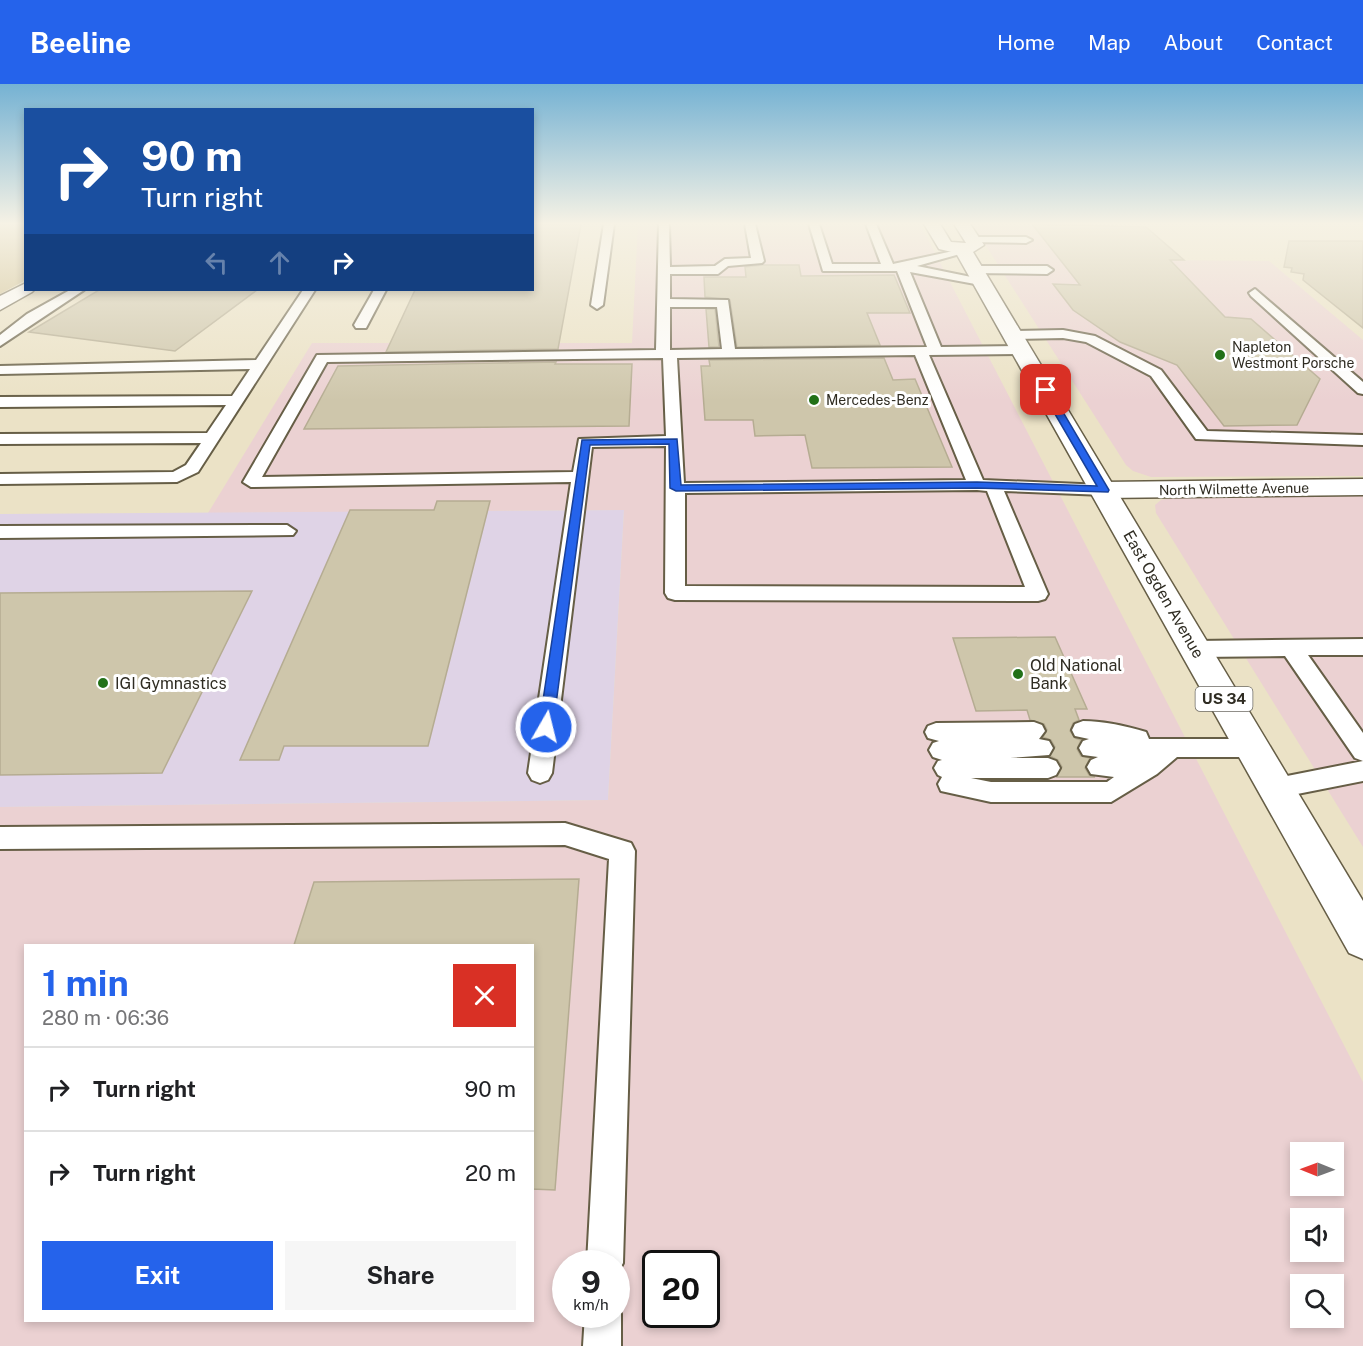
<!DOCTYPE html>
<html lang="en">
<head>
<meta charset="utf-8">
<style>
	:root { --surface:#fff; --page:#f6f6f6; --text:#202124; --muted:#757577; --line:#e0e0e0; --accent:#2563eb }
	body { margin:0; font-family:"Public Sans",sans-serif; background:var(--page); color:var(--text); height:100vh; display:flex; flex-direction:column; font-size:22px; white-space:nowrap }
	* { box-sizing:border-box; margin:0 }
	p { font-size:20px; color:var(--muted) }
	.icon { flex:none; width:33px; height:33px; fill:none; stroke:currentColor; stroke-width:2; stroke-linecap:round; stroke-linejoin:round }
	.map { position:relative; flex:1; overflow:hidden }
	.side { position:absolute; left:24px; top:860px; width:510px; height:378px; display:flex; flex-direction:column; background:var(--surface); border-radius:0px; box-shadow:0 3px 9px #0003 }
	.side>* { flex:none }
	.guide { position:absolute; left:24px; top:24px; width:510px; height:183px; border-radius:0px; box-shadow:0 3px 9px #0003; background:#1a4fa0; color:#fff; overflow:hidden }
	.needle { width:39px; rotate:271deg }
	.buttons { position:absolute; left:1290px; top:1058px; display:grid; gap:12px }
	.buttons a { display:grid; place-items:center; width:54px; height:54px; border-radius:0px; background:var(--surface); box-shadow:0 3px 9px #0003; font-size:30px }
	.speed { position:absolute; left:552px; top:1166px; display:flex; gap:12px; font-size:30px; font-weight:700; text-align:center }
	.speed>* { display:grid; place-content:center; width:78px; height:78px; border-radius:50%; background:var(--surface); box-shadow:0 3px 9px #0003; line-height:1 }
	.speed small { font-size:15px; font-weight:400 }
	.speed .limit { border:3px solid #111; border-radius:9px; background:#fff; color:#111 }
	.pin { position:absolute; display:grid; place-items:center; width:51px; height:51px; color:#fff; margin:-26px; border-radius:12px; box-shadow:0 3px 9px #0006 }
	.me { position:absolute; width:66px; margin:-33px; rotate:8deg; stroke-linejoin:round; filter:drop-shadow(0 0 4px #0008) }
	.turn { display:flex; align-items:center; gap:21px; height:126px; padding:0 18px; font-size:27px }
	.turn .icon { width:78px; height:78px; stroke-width:2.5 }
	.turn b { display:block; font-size:42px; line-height:51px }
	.lanes { display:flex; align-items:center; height:57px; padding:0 18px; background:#0003; justify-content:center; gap:30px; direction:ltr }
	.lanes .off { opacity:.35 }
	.round { display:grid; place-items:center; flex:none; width:63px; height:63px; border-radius:0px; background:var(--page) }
	.overview { display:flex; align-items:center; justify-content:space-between; height:102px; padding:0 18px }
	h1 { font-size:36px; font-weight:700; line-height:45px; color:var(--accent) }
	.action { display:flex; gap:12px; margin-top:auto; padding:12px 18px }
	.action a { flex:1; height:69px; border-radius:0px; background:var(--accent); color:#fff; font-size:24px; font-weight:700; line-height:69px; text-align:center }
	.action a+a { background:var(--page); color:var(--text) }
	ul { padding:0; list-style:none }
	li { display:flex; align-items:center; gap:18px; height:84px; padding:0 18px; border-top:2px solid var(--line) }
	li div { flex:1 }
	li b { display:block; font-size:22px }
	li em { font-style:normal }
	header { display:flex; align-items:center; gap:36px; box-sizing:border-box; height:84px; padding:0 30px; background:var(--accent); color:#fff }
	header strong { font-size:28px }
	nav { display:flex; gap:33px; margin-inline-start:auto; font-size:21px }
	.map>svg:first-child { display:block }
</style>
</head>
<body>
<header>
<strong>Beeline</strong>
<nav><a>Home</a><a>Map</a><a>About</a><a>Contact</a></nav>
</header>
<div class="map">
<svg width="1363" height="1262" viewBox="0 0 1363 1262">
	<rect width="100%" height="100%" fill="#ebe2c6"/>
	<!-- commercial -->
	<path fill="#ebd1d2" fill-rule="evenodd" d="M 638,140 L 920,140 L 1363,998 L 1363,1262 L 0,1262 L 0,723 L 608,716 L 624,426 L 208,429 L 312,259 L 632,259 ZM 26,861 L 532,861 L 532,1236 L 26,1236 ZM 1300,1068 L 1334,1068 L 1334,1101 L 1300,1101 ZM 1300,1134 L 1334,1134 L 1334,1167 L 1300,1167 ZM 566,1179 L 616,1179 L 616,1230 L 566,1230 ZM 656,1179 L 706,1179 L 706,1230 L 656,1230 ZM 1300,1200 L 1334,1200 L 1334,1233 L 1300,1233 Z
		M 972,140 L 1112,140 L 1148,176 L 1269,177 L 1363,256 L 1363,392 L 1151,393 L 1133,387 L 1126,381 Z
		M 1363,412 L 1363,763 L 1156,429 L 1155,421 L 1161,416 L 1172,414 Z"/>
	<!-- industrial -->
	<path fill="#dfd3e6" d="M 624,426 L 608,716 L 0,723 L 0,430 Z"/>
	<!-- green -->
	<path fill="#cdbd8d" d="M 0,140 L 25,140 L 26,196 L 0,210 Z"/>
	<!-- building -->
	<path fill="#cec6ab" stroke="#b5ac92" stroke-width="1.5" d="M 532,140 L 581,140 L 558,265 L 386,268 L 415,206 L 532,206 Z
		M 1032,140 L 1146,143 L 1184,176 L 1170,176 L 1225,233 L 1251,235 L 1320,295 L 1297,341 L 1224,342 L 1177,281 L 1120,258 L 1073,226 L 1053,200 L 1080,201 Z
		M 1289,157 L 1363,157 L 1363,244 L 1303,196 L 1304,190 L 1291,188 L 1292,184 L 1284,183 Z
		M 763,181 L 799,181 L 801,192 L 894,191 L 910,229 L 867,229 L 880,261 L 737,263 L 730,216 L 705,213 L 704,193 L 746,193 L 745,183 Z
		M 99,206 L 257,206 L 175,267 L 29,248 Z
		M 706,225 L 715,225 L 719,263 L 709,263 Z
		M 884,274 L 893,296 L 915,295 L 952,383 L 812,384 L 805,351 L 755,352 L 753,336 L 705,336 L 701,282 L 710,282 L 709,276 Z
		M 556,278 L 555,280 L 632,280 L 629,342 L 304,345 L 338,282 Z
		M 437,417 L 490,417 L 428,662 L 284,662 L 279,676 L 240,676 L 350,426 L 434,426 Z
		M 252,507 L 162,689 L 0,691 L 0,509 Z
		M 1055,553 L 1087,625 L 1075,625 L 1079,636 L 1073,639 L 1070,647 L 1075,654 L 1081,656 L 1077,665 L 1081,672 L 1090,674 L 1085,684 L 1089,691 L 1095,693 L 1057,693 L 1062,683 L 1058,676 L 1050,672 L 1055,663 L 1051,656 L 1043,653 L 1047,646 L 1044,640 L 1030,636 L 1027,626 L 976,627 L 953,554 Z
		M 579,795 L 555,1106 L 532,1105 L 532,861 L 294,861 L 314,798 Z"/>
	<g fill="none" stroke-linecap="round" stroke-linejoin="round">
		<!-- service casing -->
		<g stroke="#665e46" stroke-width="4">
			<path id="service" d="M 604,140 L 614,140 L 603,221 L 597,225 L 591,221 Z
				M 659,140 L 669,140 L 670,183 L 715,182 L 725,175 L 751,174 L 745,140 L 755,140 L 764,177 L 762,179 L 728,182 L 718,190 L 670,190 L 670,215 L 728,216 L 735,265 L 927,263 L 897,187 L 823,187 L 809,140 L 819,140 L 832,180 L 881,180 L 866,140 L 876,140 L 893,180 L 967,164 L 967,168 L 917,182 L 986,196 L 986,202 L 910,188 L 941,263 L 1022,262 L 1029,266 L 1022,270 L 929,271 L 983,396 L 1104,401 L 1113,406 L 1104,411 L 1004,407 L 1048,510 L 1045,515 L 1038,517 L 675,516 L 668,514 L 665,509 L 666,362 L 592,363 L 552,689 L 548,696 L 540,699 L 532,696 L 528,689 L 571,398 L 251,403 L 243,398 L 317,271 L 656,266 ZM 670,223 L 717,223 L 722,265 L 670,266 ZM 915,271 L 966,396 L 684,399 L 677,274 ZM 663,274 L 666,352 L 579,355 L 573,388 L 262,393 L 327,278 ZM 977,406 L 987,407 L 1025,503 L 685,502 L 685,409 Z
				M 972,153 L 1026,153 L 1032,156 L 1026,159 L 968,158 L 968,154 Z
				M 975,182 L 1047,182 L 1053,186 L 1047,190 L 971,189 L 969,186 Z
				M 1255,205 L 1363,298 L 1363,310 L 1358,309 L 1251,212 L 1249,209 Z
				M 70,206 L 84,206 L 0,262 L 0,251 L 27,230 Z
				M 303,206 L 315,206 L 198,388 L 177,398 L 0,400 L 0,390 L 173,388 L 186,381 L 201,359 L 0,360 L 0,350 L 207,349 L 226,321 L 0,323 L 0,313 L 232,312 L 250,285 L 0,290 L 0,282 L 256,276 Z
				M 374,206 L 386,206 L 366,244 L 356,244 L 354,241 Z
				M 1063,246 L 1095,252 L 1161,286 L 1207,347 L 1363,351 L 1363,361 L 1196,355 L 1151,292 L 1086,258 L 1063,254 L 1013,255 L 1006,251 L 1013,247 Z
				M 287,441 L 296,447 L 293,451 L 0,454 L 0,442 Z
				M 1363,555 L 1363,571 L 1308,571 L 1363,649 L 1363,677 L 1355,674 L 1285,572 L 1196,573 L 1189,570 L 1186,565 L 1189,560 L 1196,557 Z
				M 1083,637 C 1104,637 1126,642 1146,648 L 1149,655 L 1252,655 L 1260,657 L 1264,664 L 1260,671 L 1252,673 L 1177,673 L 1157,690 L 1111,718 L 991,718 L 941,707 L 938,700 L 942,693 L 938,691 L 934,684 L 938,677 L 942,676 L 933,673 L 929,666 L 933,659 L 939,657 L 928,654 L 925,648 L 928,642 L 936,639 L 1034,638 L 1042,641 L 1045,647 L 1039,655 L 1049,657 L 1053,664 L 1049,671 L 1010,674 L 1048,674 L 1056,677 L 1060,684 L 1056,691 L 1048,694 L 971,694 L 991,698 L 1107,698 L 1114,693 L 1091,690 L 1087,683 L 1091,676 L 1098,673 L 1083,671 L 1079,664 L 1083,657 L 1089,655 L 1075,652 L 1072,646 L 1075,640 Z
				M 1363,677 L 1363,697 L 1277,714 L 1268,711 L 1265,704 L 1268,697 L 1277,694 Z
				M 565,739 L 631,759 L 635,767 L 623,1179 L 616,1192 L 616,1179 L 587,1179 L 609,775 L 565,761 L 0,765 L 0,743 Z
				M 616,1218 L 621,1230 L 621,1262 L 583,1262 L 585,1230 L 616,1230 Z"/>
		</g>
		<!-- minor casing -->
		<g stroke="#665e46" stroke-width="3">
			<path id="minor" d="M 26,199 L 26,206 L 34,206 L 32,208 L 0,226 L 0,212 Z
				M 1363,395 L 1363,411 L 1104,414 L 1095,411 L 1091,406 L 1095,401 L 1104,398 Z"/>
		</g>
		<!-- primary casing -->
		<g stroke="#665e46" stroke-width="3">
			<path id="primary" d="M 924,140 L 940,140 L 951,158 L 966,159 L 954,140 L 970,140 L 984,161 L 973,168 L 1363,817 L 1363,875 L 1349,869 L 956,169 L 939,165 Z"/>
		</g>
		<!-- service -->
		<use href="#service" fill="#fff" fill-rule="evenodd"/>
		<!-- minor -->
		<use href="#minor" fill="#fff" fill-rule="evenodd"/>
		<!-- primary -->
		<use href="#primary" fill="#fff" fill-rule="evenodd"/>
	</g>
	<!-- sky -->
	<linearGradient id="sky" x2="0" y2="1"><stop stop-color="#75b2d3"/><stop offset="0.44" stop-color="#f6f2e5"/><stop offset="1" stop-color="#f6f2e5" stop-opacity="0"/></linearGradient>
	<rect width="1363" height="317" fill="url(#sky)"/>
	<!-- route -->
	<path fill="#2563eb" stroke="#184099" stroke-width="1.5" d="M 1046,304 L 1050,306 L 1109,406 L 1108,408 L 977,404 L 676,407 L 670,404 L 669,360 L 590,361 L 553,643 L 546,649 L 541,647 L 539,643 L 582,356 L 677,355 L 681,401 L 977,398 L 1097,402 L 1041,306 Z"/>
	<!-- markers -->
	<g fill="#227118" stroke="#fff" stroke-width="2">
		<circle cx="1220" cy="271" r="6"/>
		<circle cx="814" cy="316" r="6"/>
		<circle cx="1018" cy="590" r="6"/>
		<circle cx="103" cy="599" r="6"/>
	</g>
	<g text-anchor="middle" stroke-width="6" stroke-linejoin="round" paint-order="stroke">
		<!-- far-poi labels -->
		<g font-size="14" fill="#2f2c22" stroke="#fff" text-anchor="start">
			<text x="1232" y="268">Napleton<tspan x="1232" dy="16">Westmont Porsche</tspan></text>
			<text x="826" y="321">Mercedes-Benz</text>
		</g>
		<!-- far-street labels -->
		<g font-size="14" fill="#2f2c22" stroke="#fff">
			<text transform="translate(1234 405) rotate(-1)" y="5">North Wilmette Avenue</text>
		</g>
		<!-- shield labels -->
		<rect fill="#fff" stroke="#6d6b64" stroke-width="1.5" x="1195.5" y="603" width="57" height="24" rx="4.5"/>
		<g font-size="15" font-weight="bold" fill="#2f2c22">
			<text x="1224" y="620">US 34</text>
		</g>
		<!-- street labels -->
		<g font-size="16" fill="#2f2c22" stroke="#fff">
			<text transform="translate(1164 510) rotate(60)" y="6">East Ogden Avenue</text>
		</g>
		<!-- poi labels -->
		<g font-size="16" fill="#2f2c22" stroke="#fff" text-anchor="start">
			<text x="1030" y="587">Old National<tspan x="1030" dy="18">Bank</tspan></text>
			<text x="115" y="605">IGI Gymnastics</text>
		</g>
	</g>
</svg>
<div class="buttons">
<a><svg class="needle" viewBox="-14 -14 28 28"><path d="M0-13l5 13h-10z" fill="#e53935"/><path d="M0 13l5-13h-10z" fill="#757577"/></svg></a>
<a><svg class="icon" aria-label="sound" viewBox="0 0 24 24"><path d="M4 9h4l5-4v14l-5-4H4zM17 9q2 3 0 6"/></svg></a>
<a><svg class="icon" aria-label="search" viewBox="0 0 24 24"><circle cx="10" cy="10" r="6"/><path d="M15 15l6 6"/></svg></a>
</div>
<div class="speed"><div>9<small>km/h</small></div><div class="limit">20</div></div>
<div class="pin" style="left:1046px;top:306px;background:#d93025"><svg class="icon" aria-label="arrive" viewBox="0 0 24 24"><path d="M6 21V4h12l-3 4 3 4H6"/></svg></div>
<svg class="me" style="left:546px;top:643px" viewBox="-20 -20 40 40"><circle r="17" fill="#2563eb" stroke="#fff" stroke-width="3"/><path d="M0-11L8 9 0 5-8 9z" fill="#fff"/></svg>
<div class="guide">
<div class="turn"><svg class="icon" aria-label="right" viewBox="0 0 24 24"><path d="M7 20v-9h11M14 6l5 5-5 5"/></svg><div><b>90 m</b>Turn right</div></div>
<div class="lanes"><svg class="icon off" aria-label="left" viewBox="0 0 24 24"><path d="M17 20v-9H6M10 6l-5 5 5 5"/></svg><svg class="icon off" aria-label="ahead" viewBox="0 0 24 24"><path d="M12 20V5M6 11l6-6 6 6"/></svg><svg class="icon" aria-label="right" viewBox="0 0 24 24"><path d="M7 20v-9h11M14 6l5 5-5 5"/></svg></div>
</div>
<section class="side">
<div class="overview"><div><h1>1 min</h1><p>280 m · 06:36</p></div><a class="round" style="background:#d93025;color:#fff"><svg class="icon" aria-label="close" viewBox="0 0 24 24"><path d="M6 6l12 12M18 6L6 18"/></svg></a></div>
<ul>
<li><svg class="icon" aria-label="right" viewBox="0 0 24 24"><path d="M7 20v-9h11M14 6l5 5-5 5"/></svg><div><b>Turn right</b></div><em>90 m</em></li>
<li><svg class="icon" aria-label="right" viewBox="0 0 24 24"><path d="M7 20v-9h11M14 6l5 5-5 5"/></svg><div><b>Turn right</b></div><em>20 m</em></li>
</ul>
<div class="action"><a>Exit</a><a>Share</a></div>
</section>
</div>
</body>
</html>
